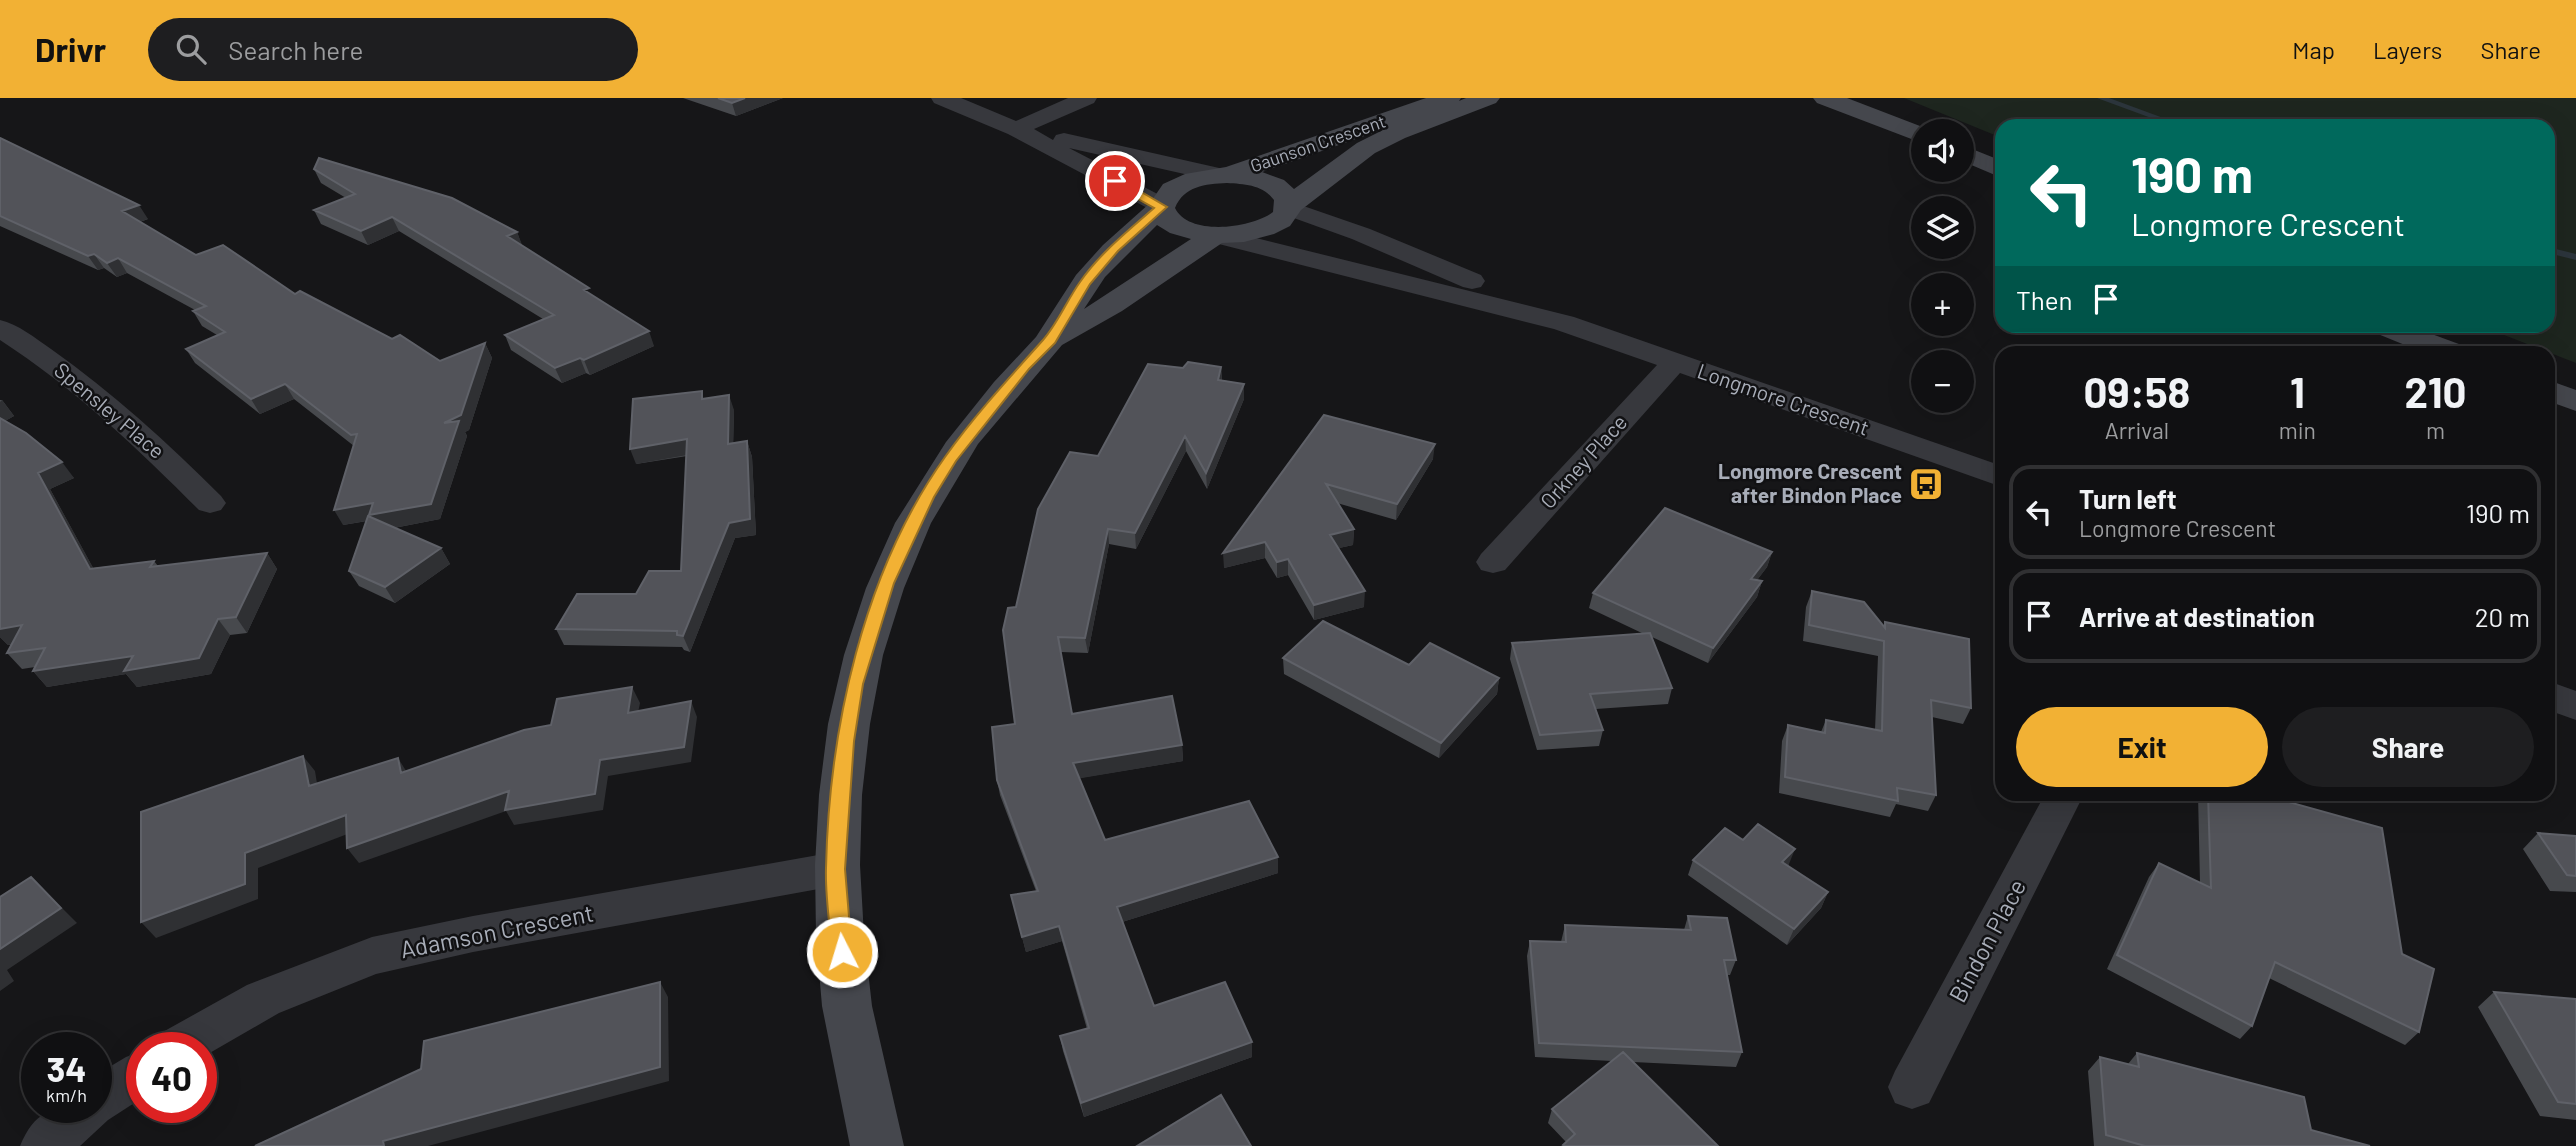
<!DOCTYPE html>
<html lang="en">
<head>
<meta charset="utf-8">
<style>
	:root { --surface:#101012; --page:#1e1e20; --text:#f1f3f6; --muted:#9c9d9f; --line:#303032; --accent:#f2b134 }
	body { margin:0; font-family:Barlow,sans-serif; background:var(--page); color:var(--text); height:100vh; display:flex; flex-direction:column; font-size:26px; white-space:nowrap }
	* { box-sizing:border-box; margin:0 }
	p { font-size:23px; color:var(--muted) }
	.icon { flex:none; width:38px; height:38px; fill:none; stroke:currentColor; stroke-width:2; stroke-linecap:round; stroke-linejoin:round }
	.map { position:relative; flex:1; overflow:hidden }
	.side { position:absolute; left:1995px; top:248px; width:560px; height:455px; display:flex; flex-direction:column; background:var(--surface); border-radius:21px; box-shadow:0 7px 28px #0002,0 0 0 2px var(--line) }
	.side>* { flex:none }
	.guide { position:absolute; left:1995px; top:21px; width:560px; height:214px; border-radius:21px; box-shadow:0 7px 28px #0002,0 0 0 2px var(--line); background:#00695c; color:#fff; overflow:hidden }
	.tools { position:absolute; left:1911px; top:21px; display:grid; gap:14px }
	.tools a { display:grid; place-items:center; width:63px; height:63px; border-radius:50%; background:var(--surface); box-shadow:0 7px 28px #0002,0 0 0 2px var(--line); font-size:35px }
	.speed { position:absolute; left:21px; top:934px; display:flex; gap:14px; font-size:35px; font-weight:700; text-align:center }
	.speed>* { display:grid; place-content:center; width:91px; height:91px; border-radius:50%; background:var(--surface); box-shadow:0 7px 28px #0002,0 0 0 2px var(--line); line-height:1 }
	.speed small { font-size:18px; font-weight:400 }
	.speed .limit { border:10px solid #d22; background:#fff; color:#111 }
	.pin { position:absolute; display:grid; place-items:center; width:60px; height:60px; color:#fff; margin:-30px; border:4px solid #fff; border-radius:50%; box-shadow:0 2px 7px #0007 }
	.me { position:absolute; width:77px; margin:-38px; rotate:355deg; stroke-linejoin:round; filter:drop-shadow(0 0 5px #0008) }
	.turn { display:flex; align-items:center; gap:24px; height:147px; padding:0 21px; font-size:32px }
	.turn .icon { width:91px; height:91px; stroke-width:2.5 }
	.turn b { display:block; font-size:49px; line-height:60px }
	.then { display:flex; align-items:center; height:66px; padding:0 21px; background:#0003; gap:14px; font-size:26px }
	.eta { display:flex; justify-content:space-evenly; align-items:center; height:119px; text-align:center }
	.eta b { font-size:42px; font-weight:700; line-height:49px }
	.primary-button { display:flex; gap:14px; margin-top:auto; padding:14px 21px }
	.primary-button a { flex:1; height:80px; border-radius:42px; background:var(--accent); color:#111; font-size:28px; font-weight:700; line-height:80px; text-align:center }
	.primary-button a+a { background:var(--page); color:var(--text) }
	ul { padding:0; list-style:none }
	li { display:flex; align-items:center; gap:21px; height:94px; margin:0 14px 10px; padding:0 7px; border:4px solid var(--line); border-radius:21px }
	li div { flex:1 }
	li b { display:block; font-size:26px }
	li em { font-style:normal }
	header { display:flex; align-items:center; gap:42px; box-sizing:border-box; height:98px; padding:0 35px; background:var(--accent); color:#111 }
	header strong { font-size:33px }
	nav { display:flex; gap:38px; margin-inline-start:auto; font-size:24px }
	.search { width:490px; height:63px; background:var(--page); display:flex; align-items:center; gap:18px; box-sizing:border-box; padding:0 24px; border-radius:38px; color:var(--muted); font-size:26px }
	.map>svg:first-child { display:block }
</style>
</head>
<body>
<header>
<strong>Drivr</strong>
<div class="search"><svg class="icon" aria-label="search" viewBox="0 0 24 24"><circle cx="10" cy="10" r="6"/><path d="M15 15l6 6"/></svg>Search here</div>
<nav><a>Map</a><a>Layers</a><a>Share</a></nav>
</header>
<div class="map">
<svg width="2576" height="1048" viewBox="0 0 2576 1048">
	<rect width="100%" height="100%" fill="#161618"/>
	<!-- green -->
	<path fill="#1e261f" d="M 1904,0 L 2576,0 L 2576,265 L 2481,228 L 2548,228 L 2548,28 L 2002,28 L 2002,40 Z"/>
	<g fill="none" stroke-linecap="round" stroke-linejoin="round">
		<!-- stream -->
		<path fill="#2c353c" fill-rule="evenodd" d="M 2097,0 L 2109,0 L 2185,28 L 2173,28 Z
			M 2548,149 L 2576,156 L 2576,162 L 2548,155 Z"/>
		<!-- street -->
		<path fill="#37383d" fill-rule="evenodd" d="M 931,0 L 961,0 L 1016,23 L 1068,0 L 1097,0 L 1094,5 L 1034,31 L 1053,42 L 1056,37 L 1064,35 L 1228,72 L 1232,77 L 1228,82 L 1220,84 L 1069,50 L 1171,103 L 1174,108 L 1171,113 L 1162,115 L 1153,113 L 1008,36 L 934,5 Z
			M 1289,103 L 1370,131 L 1481,177 L 1485,183 L 1481,189 L 1472,191 L 1463,189 L 1352,141 L 1280,115 L 1277,110 L 1280,105 Z
			M 1216,130 L 1574,219 L 2002,368 L 2002,389 L 1680,275 L 1505,472 L 1493,475 L 1481,472 L 1476,464 L 1481,456 L 1657,267 L 1554,231 L 1207,143 L 1203,138 L 1207,133 Z
			M 0,222 C 18,226 35,240 51,251 C 112,294 168,345 221,398 L 226,405 L 221,412 L 210,415 L 199,412 C 137,350 74,290 0,242 Z
			M 2548,583 L 2576,593 L 2576,622 L 2548,612 Z
			M 2045,696 L 2084,696 L 1929,1005 L 1912,1011 L 1895,1005 L 1888,989 L 1895,973 Z
			M 835,754 L 850,759 L 856,771 L 850,783 L 835,788 L 473,854 L 376,876 L 279,915 L 201,960 L 201,950 L 154,950 L 161,935 L 247,887 L 372,839 L 473,818 Z
			M 142,953 L 142,1000 L 108,1022 L 80,1048 L 20,1048 C 37,1007 57,1010 96,1010 L 96,977 L 126,959 Z"/>
		<!-- secondary -->
		<path fill="#45474d" fill-rule="evenodd" d="M 1426,0 L 1461,0 L 1459,3 L 1466,0 L 1500,0 L 1496,5 L 1405,40 L 1375,55 L 1301,112 L 1290,128 L 1274,136 L 1244,144 L 1222,145 L 1122,213 L 1062,247 L 978,346 L 931,425 L 904,490 L 883,557 L 870,626 L 862,697 L 860,767 L 864,838 L 872,908 L 904,1048 L 850,1048 L 822,908 L 816,838 L 815,767 L 819,697 L 828,626 L 844,557 L 866,490 L 895,425 L 946,344 L 994,284 L 1036,239 L 1076,177 L 1103,147 L 1150,105 L 1163,86 L 1185,76 L 1226,69 ZM 1387,30 L 1357,45 L 1294,91 L 1284,82 L 1262,74 ZM 1227,85 C 1245,86 1263,87 1274,102 L 1273,114 C 1253,130 1189,139 1175,110 C 1184,88 1205,86 1227,85 ZM 1157,127 L 1170,135 L 1191,141 L 1084,211 L 1105,179 Z
			M 1813,0 L 1847,0 L 1933,33 L 1923,33 L 1923,44 L 1914,42 L 1817,5 Z
			M 1962,47 L 2002,63 L 2002,80 L 1962,63 Z
			M 2369,228 L 2410,228 L 2467,249 L 2471,256 L 2427,256 L 2373,234 Z
			M 2548,282 L 2576,292 L 2576,313 L 2548,303 Z"/>
	</g>
	<!-- wall -->
	<path fill="#47494d" d="M 683,0 L 783,0 L 736,18 Z
		M 0,40 L 148,121 L 140,124 L 196,157 L 295,196 L 440,263 L 485,245 L 492,260 L 469,332 L 465,334 L 467,338 L 440,421 L 394,430 L 441,450 L 450,466 L 395,505 L 359,488 L 349,473 L 367,423 L 343,427 L 354,348 L 294,301 L 260,316 L 195,265 L 186,251 L 217,237 L 202,228 L 193,213 L 195,212 L 127,175 L 117,179 L 104,170 L 98,172 L 0,128 Z
		M 314,71 L 517,134 L 522,148 L 591,197 L 654,248 L 590,277 L 586,275 L 562,285 L 511,252 L 505,237 L 543,221 L 399,133 L 368,147 L 321,126 L 314,112 L 346,100 L 321,85 Z
		M 1221,269 L 1222,282 L 1244,286 L 1244,301 L 1207,391 L 1186,353 L 1136,451 L 1109,446 L 1088,555 L 1061,554 L 1072,616 L 1182,647 L 1183,663 L 1079,680 L 1105,742 L 1278,775 L 1122,824 L 1154,908 L 1252,959 L 1084,1019 L 1063,953 L 1060,938 L 1087,931 L 1062,843 L 1026,854 L 1011,797 L 1036,793 L 1000,697 L 997,682 L 1015,626 L 1016,509 L 1098,358 L 1183,270 Z
		M 705,301 L 734,312 L 733,346 L 747,343 L 752,359 L 756,437 L 735,440 L 690,554 L 684,552 L 682,549 L 564,547 L 556,531 L 636,496 L 681,473 L 687,358 L 636,366 Z
		M 0,302 L 2,302 L 14,318 L 5,323 L 74,380 L 50,391 L 93,470 L 154,463 L 158,468 L 267,455 L 277,471 L 247,535 L 230,537 L 211,576 L 137,589 L 126,576 L 47,589 L 33,573 L 35,569 L 22,571 L 7,555 L 12,547 L 8,547 L 0,539 Z
		M 1324,317 L 1433,361 L 1396,422 L 1337,405 L 1354,431 L 1353,447 L 1339,450 L 1364,509 L 1314,522 L 1288,477 L 1277,480 L 1265,460 L 1224,470 Z
		M 1772,454 L 1767,469 L 1757,482 L 1762,483 L 1757,499 L 1708,565 L 1652,539 L 1672,590 L 1668,606 L 1596,611 L 1603,632 L 1599,648 L 1537,652 L 1510,561 L 1512,545 L 1644,536 L 1589,510 L 1593,495 Z
		M 1812,493 L 1883,528 L 1885,524 L 1971,610 L 1963,626 L 1932,619 L 1936,697 L 1928,713 L 1896,706 L 1890,719 L 1779,695 L 1782,643 L 1788,627 L 1821,634 L 1826,622 L 1875,632 L 1878,558 L 1803,543 L 1806,509 Z
		M 1283,560 L 1409,567 L 1499,580 L 1497,596 L 1439,660 L 1284,576 Z
		M 2198,696 L 2260,696 L 2402,856 L 2419,934 L 2405,947 L 2269,880 L 2252,928 L 2240,941 L 2107,871 L 2149,779 L 2159,765 L 2200,785 Z
		M 2538,735 L 2576,738 L 2576,794 L 2550,793 L 2523,751 Z
		M 1743,742 L 1789,766 L 1787,768 L 1828,794 L 1821,810 L 1787,847 L 1688,777 L 1693,762 Z
		M 1688,818 L 1736,862 L 1730,877 L 1727,877 L 1742,954 L 1736,969 L 1633,964 L 1718,1048 L 1563,1048 L 1566,1044 L 1548,1025 L 1552,1011 L 1612,963 L 1535,959 L 1527,858 L 1530,843 L 1561,844 L 1565,827 L 1684,832 Z
		M 2494,894 L 2576,901 L 2576,1022 L 2540,1018 L 2478,909 Z
		M 2137,955 L 2311,1032 L 2370,1048 L 2094,1048 L 2088,973 L 2100,959 L 2128,966 Z"/>
	<!-- shaded-wall -->
	<path fill="#2f3033" d="M 745,0 L 783,0 L 736,18 L 732,5 Z
		M 139,107 L 148,121 L 130,127 L 122,113 Z
		M 392,119 L 399,133 L 368,147 L 361,133 Z
		M 517,134 L 523,149 L 507,138 Z
		M 94,156 L 104,170 L 98,172 L 88,158 Z
		M 118,160 L 127,175 L 117,179 L 107,165 Z
		M 649,233 L 654,248 L 590,277 L 584,262 Z
		M 485,245 L 492,260 L 469,332 L 465,334 L 467,338 L 440,421 L 378,433 L 372,422 L 343,427 L 334,412 L 373,405 L 444,325 Z
		M 580,260 L 586,275 L 562,285 L 555,270 Z
		M 1221,269 L 1222,284 L 1218,282 Z
		M 285,286 L 294,301 L 260,316 L 251,301 Z
		M 1244,286 L 1244,301 L 1207,391 L 1206,375 Z
		M 729,297 L 734,312 L 733,362 L 728,346 Z
		M 2,302 L 14,318 L 0,326 L 0,304 Z
		M 1185,338 L 1186,353 L 1136,451 L 1135,435 Z
		M 687,341 L 693,356 L 636,366 L 630,351 Z
		M 747,343 L 752,359 L 756,437 L 735,440 L 690,554 L 683,538 Z
		M 1435,346 L 1433,361 L 1396,422 L 1397,406 Z
		M 62,364 L 74,380 L 50,391 L 102,486 L 90,471 L 38,375 Z
		M 1108,431 L 1109,446 L 1088,555 L 1085,540 Z
		M 1354,431 L 1353,447 L 1330,452 L 1330,437 Z
		M 1265,444 L 1265,460 L 1224,470 L 1223,455 Z
		M 441,450 L 450,466 L 395,505 L 385,489 Z
		M 1772,454 L 1767,469 L 1746,497 L 1751,481 Z
		M 267,455 L 277,471 L 247,535 L 236,519 Z
		M 1288,461 L 1288,477 L 1277,480 L 1277,464 Z
		M 1762,483 L 1757,499 L 1708,565 L 1713,550 Z
		M 1365,493 L 1364,509 L 1314,522 L 1314,507 Z
		M 218,521 L 230,537 L 211,576 L 137,589 L 126,576 L 47,589 L 33,573 L 133,558 Z
		M 22,527 L 36,543 L 8,547 L 0,539 L 0,531 Z
		M 1499,580 L 1497,596 L 1439,660 L 1441,645 Z
		M 632,589 L 640,605 L 635,630 L 628,615 Z
		M 691,603 L 697,619 L 691,664 L 608,678 L 603,712 L 514,727 L 506,713 L 359,765 L 347,750 L 600,662 Z
		M 1182,647 L 1183,663 L 1076,681 L 1073,665 Z
		M 303,658 L 315,673 L 320,704 L 309,688 Z
		M 398,660 L 408,676 L 401,675 Z
		M 346,717 L 358,732 L 258,770 L 258,801 L 156,840 L 141,824 L 245,755 Z
		M 1795,751 L 1789,766 L 1776,779 L 1782,764 Z
		M 1278,759 L 1278,775 L 1119,825 L 1117,809 Z
		M 31,779 L 77,825 L 7,872 L 14,883 L 0,893 L 0,851 Z
		M 1828,794 L 1821,810 L 1787,847 L 1794,831 Z
		M 1059,828 L 1062,843 L 1026,854 L 1022,839 Z
		M 660,884 L 668,899 L 669,983 L 428,1048 L 384,1048 L 383,1043 Z
		M 1252,944 L 1252,959 L 1084,1019 L 1081,1005 Z"/>
	<!-- building -->
	<path fill="#525359" stroke="#5f6168" stroke-width="2" d="M 718,0 L 745,0 L 732,5 Z
		M 0,40 L 139,107 L 122,113 L 196,157 L 223,147 L 295,196 L 300,193 L 392,241 L 400,237 L 440,263 L 485,245 L 461,317 L 444,325 L 459,323 L 431,406 L 369,417 L 373,405 L 334,412 L 357,336 L 351,337 L 285,286 L 251,301 L 186,251 L 225,234 L 193,213 L 206,208 L 118,160 L 107,165 L 94,156 L 88,158 L 0,118 Z
		M 319,60 L 452,100 L 517,134 L 507,138 L 589,190 L 584,192 L 649,233 L 584,262 L 580,260 L 555,270 L 505,237 L 554,217 L 392,119 L 361,133 L 314,112 L 355,96 L 314,71 Z
		M 1188,264 L 1221,269 L 1218,282 L 1244,286 L 1206,375 L 1185,338 L 1135,435 L 1108,431 L 1085,540 L 1058,539 L 1072,616 L 1172,598 L 1182,647 L 1073,665 L 1105,742 L 1249,703 L 1278,759 L 1117,809 L 1154,908 L 1225,884 L 1252,944 L 1081,1005 L 1060,938 L 1089,930 L 1059,828 L 1022,839 L 1011,797 L 1038,793 L 997,682 L 992,629 L 1015,626 L 1003,532 L 1008,510 L 1016,509 L 1038,411 L 1070,354 L 1098,358 L 1148,266 L 1183,270 Z
		M 702,293 L 702,301 L 729,297 L 728,346 L 747,343 L 750,421 L 729,425 L 683,538 L 677,537 L 677,533 L 556,531 L 577,496 L 636,496 L 649,473 L 681,473 L 687,341 L 630,351 L 633,301 Z
		M 1324,317 L 1435,346 L 1397,406 L 1326,386 L 1354,431 L 1330,437 L 1365,493 L 1314,507 L 1288,461 L 1277,464 L 1265,444 L 1223,455 Z
		M 0,320 L 26,335 L 62,364 L 38,375 L 90,471 L 154,463 L 150,469 L 267,455 L 236,519 L 218,521 L 199,560 L 124,573 L 133,558 L 33,573 L 45,550 L 7,555 L 22,527 L 0,531 Z
		M 1665,410 L 1772,454 L 1751,481 L 1762,483 L 1713,550 L 1593,495 Z
		M 368,418 L 441,450 L 385,489 L 349,473 Z
		M 1812,493 L 1864,504 L 1885,530 L 1885,524 L 1969,541 L 1971,610 L 1931,602 L 1936,697 L 1897,690 L 1898,703 L 1785,679 L 1788,627 L 1825,635 L 1826,622 L 1882,633 L 1884,543 L 1809,527 Z
		M 1323,523 L 1409,567 L 1430,545 L 1499,580 L 1441,645 L 1283,560 Z
		M 1650,535 L 1672,590 L 1590,596 L 1603,632 L 1540,637 L 1512,545 Z
		M 632,589 L 628,615 L 691,603 L 684,649 L 600,662 L 595,696 L 505,712 L 509,693 L 347,750 L 346,717 L 245,755 L 245,786 L 141,824 L 141,714 L 303,658 L 309,688 L 398,660 L 401,675 L 524,632 L 551,627 L 557,601 Z
		M 2208,696 L 2260,696 L 2382,730 L 2402,856 L 2434,871 L 2419,934 L 2275,864 L 2252,928 L 2117,857 L 2159,765 L 2211,790 Z
		M 1758,726 L 1795,751 L 1782,764 L 1828,794 L 1794,831 L 1693,762 L 1725,730 L 1743,742 Z
		M 2538,735 L 2576,738 L 2576,778 L 2567,777 Z
		M 31,779 L 61,810 L 0,851 L 0,799 Z
		M 1688,818 L 1727,820 L 1736,862 L 1724,862 L 1742,954 L 1539,945 L 1530,843 L 1566,844 L 1565,827 L 1691,832 Z
		M 660,884 L 660,969 L 383,1043 L 384,1048 L 255,1048 L 421,971 L 424,943 Z
		M 2494,894 L 2576,901 L 2576,1006 L 2558,1004 Z
		M 1623,954 L 1718,1048 L 1565,1048 L 1563,1047 L 1575,1036 L 1552,1011 Z
		M 2137,955 L 2304,999 L 2311,1032 L 2370,1048 L 2145,1048 L 2106,1037 L 2100,959 L 2139,969 Z
		M 1221,997 L 1251,1048 L 1137,1048 Z"/>
	<!-- route -->
	<path fill="#f2b134" stroke="#9d7322" stroke-width="2" d="M 1111,81 L 1119,81 L 1167,109 L 1118,153 L 1090,186 L 1055,245 L 1029,271 L 956,363 L 934,399 L 894,485 L 863,586 L 854,643 L 845,771 L 852,854 L 849,860 L 842,863 L 835,860 L 832,854 C 830,827 825,798 826,770 C 829,631 863,474 945,359 C 974,318 1009,280 1043,242 C 1058,225 1067,202 1080,184 C 1100,155 1128,133 1154,110 L 1111,86 Z"/>
	<!-- icons -->
	<defs>
		<g id="bus-square" transform="scale(1.75)"><rect x="-9" y="-9" width="18" height="18" rx="4" fill="#f2b134" stroke="#111113"/><path d="M-5-6H5V4H4V6H2V4H-2V6H-4V4H-5ZM-3.5-4V0h7V-4ZM-3.5 1.2v1.5H-2V1.2ZM2 1.2v1.5H3.5V1.2Z" fill="#111"/></g>
	</defs>
	<g fill-rule="evenodd">
		<use href="#bus-square" x="1926" y="386"/>
	</g>
	<g text-anchor="middle" stroke-width="5" stroke-linejoin="round" paint-order="stroke">
		<!-- far-street labels -->
		<g font-size="18" fill="#a8adb8" stroke="#111113">
			<text transform="translate(1318 46) rotate(-19)" y="6">Gaunson Crescent</text>
		</g>
		<!-- street labels -->
		<g font-size="21" fill="#a8adb8" stroke="#111113">
			<text transform="translate(1783 302) rotate(19)" y="7">Longmore Crescent</text>
			<text transform="translate(109 313) rotate(40)" y="7">Spensley Place</text>
			<text transform="translate(1584 364) rotate(-48)" y="7">Orkney Place</text>
		</g>
		<!-- poi labels -->
		<g font-size="21" font-weight="bold" fill="#a8adb8" stroke="#111113" text-anchor="end">
			<text x="1902" y="381">Longmore Crescent<tspan x="1902" dy="24">after Bindon Place</tspan></text>
		</g>
		<!-- near-street labels -->
		<g font-size="24" fill="#a8adb8" stroke="#111113">
			<text transform="translate(497 834) rotate(-11)" y="8">Adamson Crescent</text>
			<text transform="translate(1988 843) rotate(-62)" y="8">Bindon Place</text>
		</g>
	</g>
</svg>
<div class="tools">
<a><svg class="icon" aria-label="sound" viewBox="0 0 24 24"><path d="M4 9h4l5-4v14l-5-4H4zM17 9q2 3 0 6"/></svg></a>
<a><svg class="icon" aria-label="layers" viewBox="0 0 24 24"><path d="M12 4l9 5-9 5-9-5zM3 14l9 5 9-5"/></svg></a>
<a>+</a>
<a>−</a>
</div>
<div class="speed"><div>34<small>km/h</small></div><div class="limit">40</div></div>
<div class="pin" style="left:1115px;top:83px;background:#d93025"><svg class="icon" aria-label="arrive" viewBox="0 0 24 24"><path d="M6 21V4h12l-3 4 3 4H6"/></svg></div>
<svg class="me" style="left:842px;top:854px" viewBox="-20 -20 40 40"><circle r="17" fill="#f2b134" stroke="#fff" stroke-width="3"/><path d="M0-11L8 9 0 5-8 9z" fill="#fff"/></svg>
<div class="guide">
<div class="turn"><svg class="icon" aria-label="left" viewBox="0 0 24 24"><path d="M17 20v-9H6M10 6l-5 5 5 5"/></svg><div><b>190 m</b>Longmore Crescent</div></div>
<div class="then">Then<svg class="icon" aria-label="arrive" viewBox="0 0 24 24"><path d="M6 21V4h12l-3 4 3 4H6"/></svg></div>
</div>
<section class="side">
<div class="eta">
<div><b>09:58</b><p>Arrival</p></div>
<div><b>1</b><p>min</p></div>
<div><b>210</b><p>m</p></div>
</div>
<ul>
<li><svg class="icon" aria-label="left" viewBox="0 0 24 24"><path d="M17 20v-9H6M10 6l-5 5 5 5"/></svg><div><b>Turn left</b><p>Longmore Crescent</p></div><em>190 m</em></li>
<li><svg class="icon" aria-label="arrive" viewBox="0 0 24 24"><path d="M6 21V4h12l-3 4 3 4H6"/></svg><div><b>Arrive at destination</b></div><em>20 m</em></li>
</ul>
<div class="primary-button"><a>Exit</a><a>Share</a></div>
</section>
</div>
</body>
</html>
